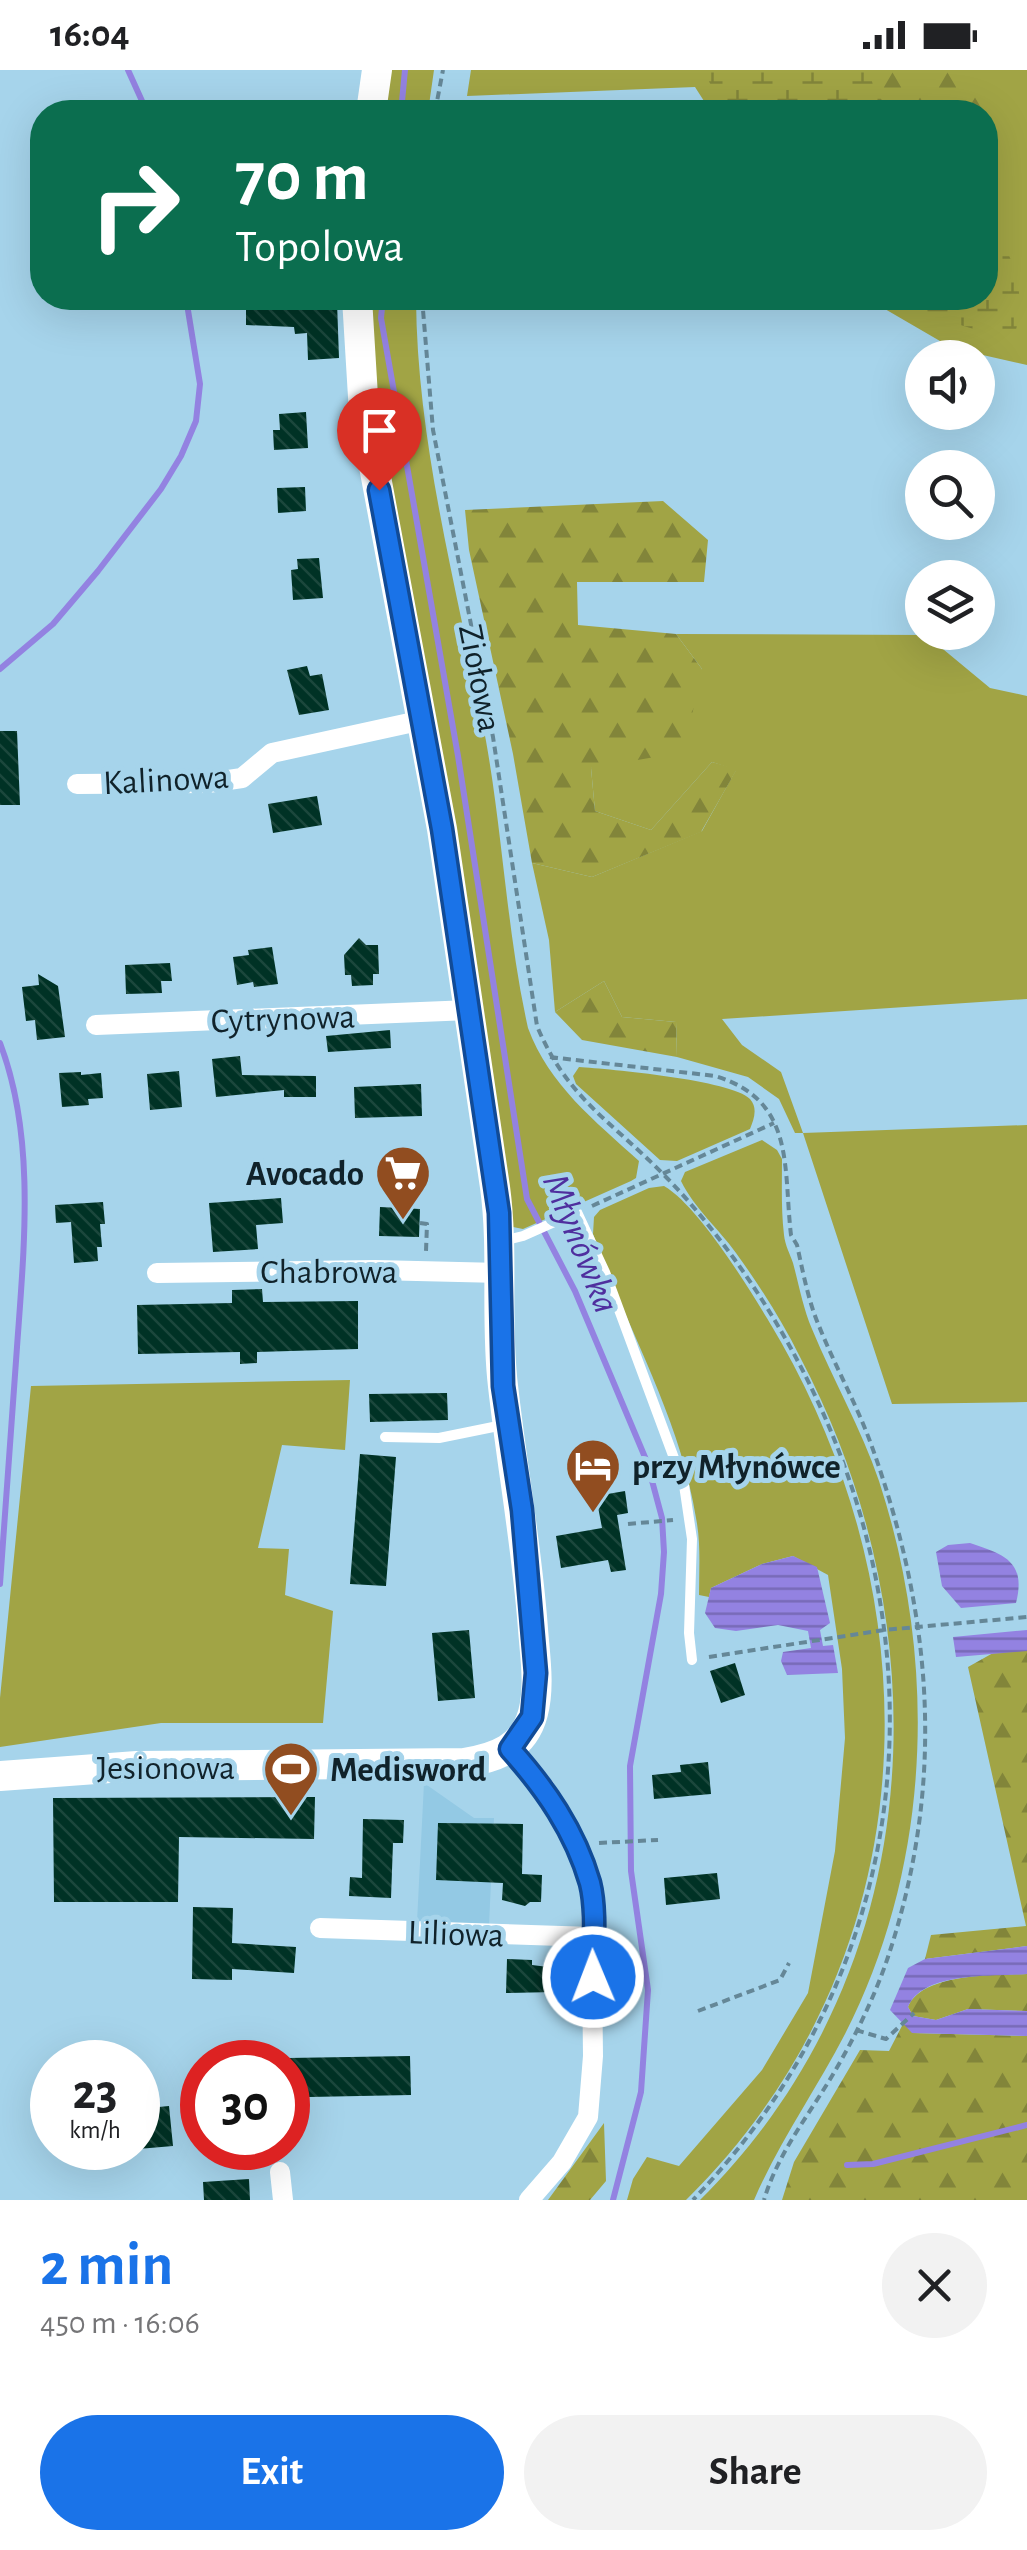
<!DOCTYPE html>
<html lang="en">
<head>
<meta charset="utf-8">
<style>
	:root { --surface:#fff; --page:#f2f2f2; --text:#202124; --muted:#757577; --accent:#1a73e8 }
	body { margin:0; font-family:"Alegreya Sans",sans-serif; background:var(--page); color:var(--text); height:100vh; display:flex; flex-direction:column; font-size:38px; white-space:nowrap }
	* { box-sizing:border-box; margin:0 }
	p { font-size:32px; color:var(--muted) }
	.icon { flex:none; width:55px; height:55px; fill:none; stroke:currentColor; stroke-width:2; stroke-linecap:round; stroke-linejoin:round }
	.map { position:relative; height:2130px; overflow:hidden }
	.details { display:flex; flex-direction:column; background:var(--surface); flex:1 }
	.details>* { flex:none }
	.top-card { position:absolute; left:30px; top:30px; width:968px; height:210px; border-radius:40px; box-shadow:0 10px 40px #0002; background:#0b6e4f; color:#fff; overflow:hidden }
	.buttons { position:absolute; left:905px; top:270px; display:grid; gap:20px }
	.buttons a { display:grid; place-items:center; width:90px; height:90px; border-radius:50%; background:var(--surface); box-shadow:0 10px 40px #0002; font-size:50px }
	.speed { position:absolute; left:30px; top:1970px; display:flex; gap:20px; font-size:50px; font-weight:700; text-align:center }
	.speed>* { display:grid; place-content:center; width:130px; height:130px; border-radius:50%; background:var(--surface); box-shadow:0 10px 40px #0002; line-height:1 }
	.speed small { font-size:25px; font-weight:400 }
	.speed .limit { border:15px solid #d22; background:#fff; color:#111 }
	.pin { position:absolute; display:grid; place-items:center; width:85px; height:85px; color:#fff; margin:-102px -42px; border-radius:50% 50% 50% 0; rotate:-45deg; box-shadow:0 0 10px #0007 }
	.pin .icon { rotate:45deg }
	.me { position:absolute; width:110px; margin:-55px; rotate:359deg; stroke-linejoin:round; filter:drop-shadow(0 0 8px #0008) }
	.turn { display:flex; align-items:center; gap:35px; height:210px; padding:0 40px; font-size:45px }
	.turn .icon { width:130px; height:130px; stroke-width:2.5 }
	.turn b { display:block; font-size:70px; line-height:85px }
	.round { display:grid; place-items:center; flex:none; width:105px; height:105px; border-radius:52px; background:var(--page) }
	.headline { display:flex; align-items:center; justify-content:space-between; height:170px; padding:0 40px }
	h1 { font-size:60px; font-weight:700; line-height:75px; color:var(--accent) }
	.primary-button { display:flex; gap:20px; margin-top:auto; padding:20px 40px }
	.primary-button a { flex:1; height:115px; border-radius:60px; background:var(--accent); color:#fff; font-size:40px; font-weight:700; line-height:115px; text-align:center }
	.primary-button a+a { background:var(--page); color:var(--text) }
	.status { display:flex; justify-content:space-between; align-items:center; height:70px; padding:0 50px; background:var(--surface); direction:ltr }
	.status svg { height:28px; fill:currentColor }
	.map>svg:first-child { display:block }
</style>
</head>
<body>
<div class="status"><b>16:04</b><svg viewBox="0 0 49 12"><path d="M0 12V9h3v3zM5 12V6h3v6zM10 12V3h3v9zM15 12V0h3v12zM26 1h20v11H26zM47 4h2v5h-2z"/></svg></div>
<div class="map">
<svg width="1027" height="2130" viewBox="0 0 1027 2130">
	<defs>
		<pattern id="forest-firs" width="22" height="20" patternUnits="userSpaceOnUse" patternTransform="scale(2.5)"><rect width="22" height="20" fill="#a1a445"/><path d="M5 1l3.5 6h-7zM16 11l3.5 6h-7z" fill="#82853a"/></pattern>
		<pattern id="wetland-marsh" width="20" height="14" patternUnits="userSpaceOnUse" patternTransform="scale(2.5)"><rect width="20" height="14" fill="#a1a445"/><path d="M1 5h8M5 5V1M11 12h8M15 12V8" fill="none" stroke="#82853a"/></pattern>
		<pattern id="water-rules" width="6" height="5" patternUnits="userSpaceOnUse" patternTransform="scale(2.5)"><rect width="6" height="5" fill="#9382e1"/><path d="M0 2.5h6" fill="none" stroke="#776ab7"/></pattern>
		<pattern id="building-back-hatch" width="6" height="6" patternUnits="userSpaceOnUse" patternTransform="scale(2.5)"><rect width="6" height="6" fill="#003225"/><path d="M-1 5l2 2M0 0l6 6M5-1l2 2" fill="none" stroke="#1b473c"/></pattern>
	</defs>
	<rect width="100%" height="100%" fill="#a6d4eb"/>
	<!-- built -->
	<path fill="#93c9e4" d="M 424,1713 L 474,1748 L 494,1748 L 489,1855 L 417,1852 Z"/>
	<!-- green -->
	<path fill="#a1a445" d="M 391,0 L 434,0 L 428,42 L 385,42 Z
		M 471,0 L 1027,0 L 1027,295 L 952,278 L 866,228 L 985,228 L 985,42 L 711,42 L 695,17 L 467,26 Z
		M 368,228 L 416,228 C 417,378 459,524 486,671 C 503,766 507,864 528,958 C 549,1015 595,1051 639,1091 L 636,1108 L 631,1111 L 523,1159 L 513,1157 L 382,380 Z
		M 676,564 L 926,565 L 990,618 L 1027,626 L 1027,929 L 722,949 L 742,975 L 781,1002 L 803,1063 L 1027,1055 L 1027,1332 L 892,1334 L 803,1063 L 795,1063 L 779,1029 L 748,1007 L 677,987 L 676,952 L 622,947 L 604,911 L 555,942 L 549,870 L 532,793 L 592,807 L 702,761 L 736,700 L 712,692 L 651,760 L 595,741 L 591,698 L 702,599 Z
		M 579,997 C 609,999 732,1010 750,1029 C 758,1038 754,1049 750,1059 L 677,1091 L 660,1090 L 576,1014 L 573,1006 Z
		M 762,1070 L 777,1080 L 782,1089 C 782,1114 781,1140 784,1165 C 785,1175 790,1184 793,1193 C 799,1215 803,1238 812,1259 C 833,1310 861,1358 879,1411 C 938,1591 932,1794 845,1964 C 816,2020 779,2072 754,2130 L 700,2130 C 929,1903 945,1562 800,1287 C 782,1251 760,1216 736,1183 C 719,1159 694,1138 681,1111 L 685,1102 Z
		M 664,1116 C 701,1137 759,1234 781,1272 C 940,1552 922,1898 686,2130 L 627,2130 L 633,2109 L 647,2087 L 679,2096 L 762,2000 L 808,1923 L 835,1781 L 845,1668 L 842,1599 L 828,1505 L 793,1486 L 762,1494 L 711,1518 L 709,1527 L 699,1525 C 699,1500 701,1473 696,1448 C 680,1347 627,1259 593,1164 L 594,1147 L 600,1140 L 649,1118 Z
		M 350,1310 L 345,1380 L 282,1375 L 258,1478 L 289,1479 L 285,1525 L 333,1541 L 323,1653 L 161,1653 L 0,1677 L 0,1628 L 31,1316 Z"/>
	<!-- forest -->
	<path fill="url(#forest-firs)" d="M 866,0 L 970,0 L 989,51 L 985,64 L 985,42 L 888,42 Z
		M 663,431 L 708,470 L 704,512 L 577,512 L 578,555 L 676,564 L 702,599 L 684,682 L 591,698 L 595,741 L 651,760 L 712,692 L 737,699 L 701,762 L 592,807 L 532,793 L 513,684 L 469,480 L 465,440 Z
		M 604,911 L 622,947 L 676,952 L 677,987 L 582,970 L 555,942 Z
		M 1027,1564 L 1027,1876 L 925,1889 L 931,1865 L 1026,1856 L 968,1597 Z
		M 1027,1904 L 1027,1941 L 968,1939 L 936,1950 L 913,1946 L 908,1937 C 922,1903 994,1905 1027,1904 Z
		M 904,1952 L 913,1963 L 1027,1966 L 1027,2130 L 782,2130 L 794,2092 L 860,1980 L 889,1981 Z
		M 604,2053 L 606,2111 L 590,2130 L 548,2130 Z"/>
	<!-- wetland -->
	<path fill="url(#wetland-marsh)" d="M 703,0 L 866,0 L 888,42 L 725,42 Z
		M 985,151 C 1018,186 1027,226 1013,271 L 908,239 L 892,228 L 985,228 Z"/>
	<!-- water -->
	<path fill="url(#water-rules)" d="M 970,1473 C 1002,1484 1027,1490 1016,1533 L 961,1538 L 942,1516 L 936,1482 L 948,1475 Z
		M 793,1486 L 817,1497 L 830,1553 L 820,1560 L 823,1576 L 833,1575 L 838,1603 L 787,1605 L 781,1591 L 783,1582 L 811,1578 L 808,1561 L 778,1555 L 736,1561 L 715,1558 L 705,1543 L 711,1518 L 762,1494 Z
		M 1027,1560 L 1027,1581 L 956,1587 L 953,1567 Z
		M 1027,1876 L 1027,1904 C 994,1907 923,1901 908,1937 L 913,1946 L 936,1950 L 968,1939 L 1027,1941 L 1027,1966 L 912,1963 L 890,1940 L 908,1898 L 925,1889 Z"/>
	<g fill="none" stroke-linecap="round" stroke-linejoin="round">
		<!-- stream -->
		<path stroke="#9382e1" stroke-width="6" d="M 128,0 L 147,42
			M 401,42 L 405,0
			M 383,228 L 381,248 L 458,686 L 527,1129 L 575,1221 L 647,1392 L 662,1448 L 664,1482 L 661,1524 L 630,1696 L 631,1801 L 648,1920 L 641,2022 L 613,2130
			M 0,599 L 53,554 L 98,501 L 161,419 L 181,386 L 196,351 L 200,314 L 186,228
			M 0,973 C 36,1067 24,1178 17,1277 C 12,1356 6,1435 0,1514
			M 847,2095 L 873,2094 L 1027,2055"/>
	</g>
	<!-- building -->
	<path fill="url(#building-back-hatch)" d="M 337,232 L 339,288 L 308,290 L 307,263 L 295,264 L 294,257 L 246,255 L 246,236 L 306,238 L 306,233 Z
		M 306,342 L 308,378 L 274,380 L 273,360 L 280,360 L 279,344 Z
		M 305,417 L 306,441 L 278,443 L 277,418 Z
		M 319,488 L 323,528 L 293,530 L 291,500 L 298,499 L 297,489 Z
		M 307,596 L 310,606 L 322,604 L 329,640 L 299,645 L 287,600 Z
		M 0,661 L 17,661 L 20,735 L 0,735 Z
		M 317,726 L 322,755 L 273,763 L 268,734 Z
		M 359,868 L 366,875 L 378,875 L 379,904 L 373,904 L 373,915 L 352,916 L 351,905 L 345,905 L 344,885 Z
		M 272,877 L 278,914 L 254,917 L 253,912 L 237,915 L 233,887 L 249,885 L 248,880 Z
		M 170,893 L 172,911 L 161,911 L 162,923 L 126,924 L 125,895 Z
		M 38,904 L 58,916 L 65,967 L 37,970 L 35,950 L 26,951 L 22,917 L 39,915 Z
		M 390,960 L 391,978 L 328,982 L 326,966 Z
		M 240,986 L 242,1005 L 316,1006 L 316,1027 L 284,1027 L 284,1020 L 216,1027 L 212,989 Z
		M 179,1001 L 182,1037 L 150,1040 L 147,1004 Z
		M 81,1002 L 81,1005 L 101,1003 L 103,1028 L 88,1029 L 89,1035 L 62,1037 L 59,1003 Z
		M 421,1014 L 422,1046 L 355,1048 L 354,1017 Z
		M 281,1128 L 283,1153 L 256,1155 L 258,1179 L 213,1182 L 209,1133 Z
		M 103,1132 L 105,1154 L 100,1154 L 102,1177 L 97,1177 L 98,1191 L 74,1193 L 71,1152 L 56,1153 L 55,1135 Z
		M 380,1137 L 420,1139 L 419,1167 L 379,1166 Z
		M 262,1219 L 263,1232 L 358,1231 L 358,1279 L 257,1282 L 257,1293 L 240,1294 L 240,1282 L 138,1284 L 137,1235 L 232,1233 L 232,1220 Z
		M 447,1323 L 448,1350 L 370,1352 L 369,1324 Z
		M 360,1384 L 396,1387 L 386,1516 L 350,1514 Z
		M 625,1421 L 628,1443 L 617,1445 L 626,1500 L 611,1502 L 608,1490 L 561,1498 L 556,1466 L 602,1458 L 596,1426 Z
		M 469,1560 L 475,1628 L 438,1631 L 432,1563 Z
		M 735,1593 L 745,1625 L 721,1633 L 710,1601 Z
		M 708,1692 L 711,1724 L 654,1729 L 652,1705 L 681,1702 L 680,1695 Z
		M 315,1727 L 314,1769 L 179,1767 L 178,1832 L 54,1832 L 53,1728 Z
		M 363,1749 L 404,1750 L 403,1773 L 393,1773 L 391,1828 L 349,1826 L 350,1807 L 362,1808 Z
		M 438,1753 L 523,1754 L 522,1804 L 542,1805 L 541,1832 L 530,1832 L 525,1836 L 502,1830 L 503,1813 L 436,1810 Z
		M 717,1803 L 720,1829 L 666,1835 L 664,1808 Z
		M 193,1837 L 233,1838 L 232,1873 L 296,1877 L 294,1903 L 232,1899 L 232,1910 L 192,1909 Z
		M 507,1889 L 532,1890 L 532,1895 L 556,1898 L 555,1922 L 506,1923 Z
		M 410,1986 L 411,2025 L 309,2027 L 309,2023 L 288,2024 L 288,1988 Z
		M 169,2036 L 173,2076 L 138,2079 L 138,2039 Z
		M 249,2109 L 250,2130 L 204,2130 L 203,2112 Z"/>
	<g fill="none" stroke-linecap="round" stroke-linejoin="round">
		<!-- path -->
		<path stroke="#658797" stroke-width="4" stroke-dasharray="8 5" stroke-linecap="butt" d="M 435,42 L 443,0
			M 422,228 L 433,360 L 493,667 L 537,956 C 567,1028 611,1051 663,1104 C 689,1130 713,1160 735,1190 C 947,1485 949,1863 693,2130
			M 550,987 L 715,1006 C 796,1030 783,1098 791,1165 L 797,1175 C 803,1202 808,1230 819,1256 C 835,1296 856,1333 871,1374 C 933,1546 946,1712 888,1887 C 874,1929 852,1973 829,2011 C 805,2050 777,2086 764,2130
			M 592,1136 L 774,1053
			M 420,1153 L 427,1154 L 426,1181
			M 628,1454 L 673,1450
			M 709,1587 L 884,1560 L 1027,1547
			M 599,1773 L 658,1770
			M 698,1941 L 780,1910 L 789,1893
			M 856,1960 L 886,1969 L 914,1943"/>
		<!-- lane -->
		<path stroke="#fff" stroke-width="10" d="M 502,1171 L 523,1166 L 577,1142 L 605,1202 L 684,1415 L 692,1469 L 689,1563 L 692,1590
			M 385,1367 L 439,1368 L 503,1355"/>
		<!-- street -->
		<path stroke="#fff" stroke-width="20" d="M 77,714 L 208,713 L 242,708 L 272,683 L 423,650
			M 96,955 L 470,940
			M 157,1203 L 375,1200 L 501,1203
			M 510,1679 L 545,1718 L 575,1774 L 591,1815 L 593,1986 L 588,2047 L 562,2092 L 529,2130
			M 320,1858 L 592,1867
			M 280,2102 L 283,2130"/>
		<!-- secondary -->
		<path stroke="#fff" stroke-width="30" d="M 371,42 L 377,0
			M 0,1706 L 137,1696 L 464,1693 C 496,1688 524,1678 533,1643 C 540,1617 535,1586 533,1559 C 527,1477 512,1397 503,1316 C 495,1250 504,1183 495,1117 L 442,759 L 364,343 L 357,228"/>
	</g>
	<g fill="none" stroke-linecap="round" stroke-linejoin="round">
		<!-- route casing -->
		<g stroke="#114b97" stroke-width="25">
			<path id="route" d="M 379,420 L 442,759 L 499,1143 L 503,1316 L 522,1440 L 536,1603 L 532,1647 L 510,1679 C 545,1718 575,1761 590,1813 C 597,1841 593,1878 593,1907"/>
		</g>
		<!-- route -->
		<use href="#route" stroke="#1a73e8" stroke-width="18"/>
	</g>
	<!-- icons -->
	<defs>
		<g id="supermarket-pin" transform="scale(2.875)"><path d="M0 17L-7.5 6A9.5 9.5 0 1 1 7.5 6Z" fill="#914d20" stroke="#a6d4eb"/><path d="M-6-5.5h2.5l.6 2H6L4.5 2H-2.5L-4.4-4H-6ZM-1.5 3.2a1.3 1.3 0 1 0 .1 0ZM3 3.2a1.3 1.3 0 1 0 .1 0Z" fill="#fff"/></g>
		<g id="hotel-pin" transform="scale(2.875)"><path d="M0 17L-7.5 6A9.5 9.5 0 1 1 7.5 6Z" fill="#914d20" stroke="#a6d4eb"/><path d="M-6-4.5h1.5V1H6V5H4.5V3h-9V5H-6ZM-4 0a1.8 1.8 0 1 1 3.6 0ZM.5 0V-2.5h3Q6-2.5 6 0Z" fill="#fff"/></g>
		<g id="stadium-pin" transform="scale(2.875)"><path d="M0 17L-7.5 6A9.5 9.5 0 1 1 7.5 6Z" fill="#914d20" stroke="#a6d4eb"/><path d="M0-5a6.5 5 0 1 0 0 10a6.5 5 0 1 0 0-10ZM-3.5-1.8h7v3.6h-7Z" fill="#fff"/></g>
	</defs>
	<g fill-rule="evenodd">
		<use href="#supermarket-pin" x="403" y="1103"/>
		<use href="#hotel-pin" x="593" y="1396"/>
		<use href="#stadium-pin" x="291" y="1699"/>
	</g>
	<g text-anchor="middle" stroke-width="10" stroke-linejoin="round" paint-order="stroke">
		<!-- street labels -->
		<g font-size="35" fill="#10222a" stroke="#a6d4eb">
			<text transform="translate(481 608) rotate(79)" y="12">Ziołowa</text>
			<text transform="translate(166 709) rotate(-3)" y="12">Kalinowa</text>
			<text transform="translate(283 948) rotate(-2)" y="12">Cytrynowa</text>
			<text x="329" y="1213">Chabrowa</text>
			<text x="166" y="1709">Jesionowa</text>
			<text transform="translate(456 1863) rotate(2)" y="12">Liliowa</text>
		</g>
		<!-- poi labels -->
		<g font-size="35" font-weight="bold" fill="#10222a" stroke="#a6d4eb" text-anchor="start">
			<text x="364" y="1115" text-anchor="end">Avocado</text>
			<text x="632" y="1408">przy Młynówce</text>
			<text x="330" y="1711">Medisword</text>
		</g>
		<!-- water labels -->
		<g font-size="38" font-style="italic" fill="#4f2f9e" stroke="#a6d4eb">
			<text transform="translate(582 1173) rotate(68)" y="13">Młynówka</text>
		</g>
	</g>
</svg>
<div class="buttons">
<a><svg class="icon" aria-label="sound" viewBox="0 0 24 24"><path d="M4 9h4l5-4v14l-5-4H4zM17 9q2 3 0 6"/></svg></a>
<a><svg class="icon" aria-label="search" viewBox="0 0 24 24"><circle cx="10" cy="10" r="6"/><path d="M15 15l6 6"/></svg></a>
<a><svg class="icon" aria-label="layers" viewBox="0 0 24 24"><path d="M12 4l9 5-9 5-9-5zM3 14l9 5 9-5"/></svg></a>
</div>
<div class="speed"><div>23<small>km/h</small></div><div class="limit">30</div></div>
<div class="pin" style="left:379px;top:420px;background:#d93025"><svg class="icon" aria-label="arrive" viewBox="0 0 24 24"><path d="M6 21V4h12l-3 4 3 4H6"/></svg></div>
<svg class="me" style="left:593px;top:1907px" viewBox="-20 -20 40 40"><circle r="17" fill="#1a73e8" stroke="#fff" stroke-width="3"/><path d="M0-11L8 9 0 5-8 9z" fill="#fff"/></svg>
<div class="top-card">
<div class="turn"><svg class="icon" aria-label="right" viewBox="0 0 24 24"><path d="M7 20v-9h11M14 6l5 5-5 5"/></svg><div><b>70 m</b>Topolowa</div></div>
</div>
</div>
<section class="details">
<div class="headline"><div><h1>2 min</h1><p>450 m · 16:06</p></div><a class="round"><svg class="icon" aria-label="close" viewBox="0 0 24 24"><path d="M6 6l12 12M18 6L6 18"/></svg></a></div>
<div class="primary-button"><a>Exit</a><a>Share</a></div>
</section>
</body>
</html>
